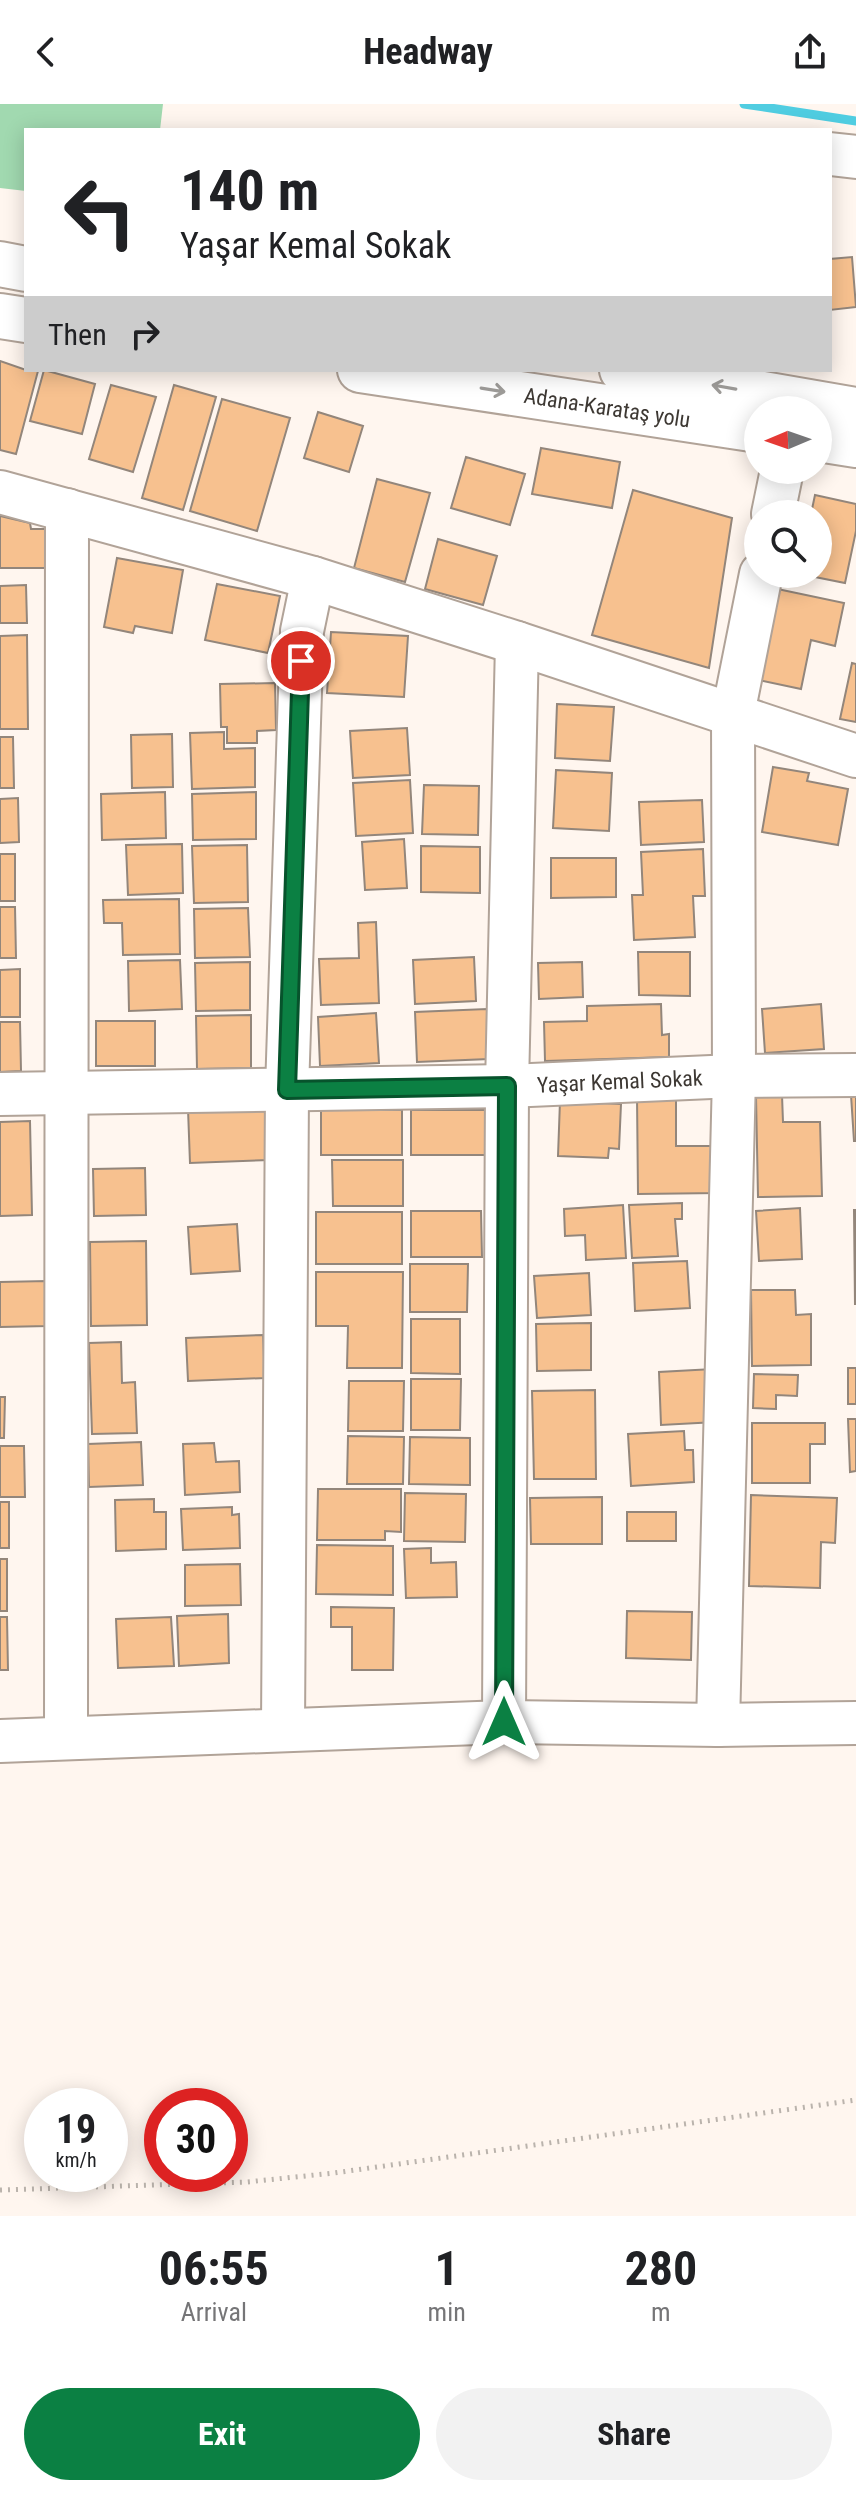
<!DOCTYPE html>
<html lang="en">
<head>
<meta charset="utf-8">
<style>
	:root { --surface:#fff; --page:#f2f2f2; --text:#202124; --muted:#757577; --accent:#0b8043 }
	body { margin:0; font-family:"Roboto Condensed",sans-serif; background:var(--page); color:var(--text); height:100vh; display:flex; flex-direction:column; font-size:30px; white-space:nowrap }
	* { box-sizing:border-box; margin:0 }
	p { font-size:26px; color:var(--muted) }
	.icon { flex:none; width:44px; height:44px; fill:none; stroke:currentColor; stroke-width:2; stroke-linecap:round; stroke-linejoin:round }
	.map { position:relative; height:2112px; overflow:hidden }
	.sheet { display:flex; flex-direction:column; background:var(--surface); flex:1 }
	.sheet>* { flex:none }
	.top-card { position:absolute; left:24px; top:24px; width:808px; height:244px; border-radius:0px; box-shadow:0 4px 20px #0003; background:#fff; color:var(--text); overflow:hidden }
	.needle { width:52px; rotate:268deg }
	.fabs { position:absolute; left:744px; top:292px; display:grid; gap:16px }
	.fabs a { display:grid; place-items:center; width:88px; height:88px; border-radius:50%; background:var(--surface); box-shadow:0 4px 20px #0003; font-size:40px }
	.speed { position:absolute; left:24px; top:1984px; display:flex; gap:16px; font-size:40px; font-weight:700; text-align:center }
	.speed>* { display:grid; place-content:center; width:104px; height:104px; border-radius:50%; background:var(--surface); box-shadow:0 4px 20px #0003; line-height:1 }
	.speed small { font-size:20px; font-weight:400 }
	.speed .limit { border:12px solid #d22; background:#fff; color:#111 }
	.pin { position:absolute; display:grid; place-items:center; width:68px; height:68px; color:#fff; margin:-34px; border:4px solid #fff; border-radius:50%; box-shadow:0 2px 8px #0007 }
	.me { position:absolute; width:88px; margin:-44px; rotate:0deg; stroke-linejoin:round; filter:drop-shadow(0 0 6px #0008) }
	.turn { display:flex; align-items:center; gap:28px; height:168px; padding:0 24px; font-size:36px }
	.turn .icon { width:104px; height:104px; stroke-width:2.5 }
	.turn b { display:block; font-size:56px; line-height:68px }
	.then { display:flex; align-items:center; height:76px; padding:0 24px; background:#0003; gap:16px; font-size:30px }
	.eta { display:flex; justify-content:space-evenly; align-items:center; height:136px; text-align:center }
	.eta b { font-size:48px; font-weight:700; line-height:56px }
	.primary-button { display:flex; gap:16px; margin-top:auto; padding:16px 24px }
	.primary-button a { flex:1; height:92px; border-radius:48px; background:var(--accent); color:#fff; font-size:32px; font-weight:700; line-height:92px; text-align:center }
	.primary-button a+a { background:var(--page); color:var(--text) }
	header { display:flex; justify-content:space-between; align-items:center; height:104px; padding:0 24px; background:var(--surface); font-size:36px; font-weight:700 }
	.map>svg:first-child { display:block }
</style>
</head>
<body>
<header><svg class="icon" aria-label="back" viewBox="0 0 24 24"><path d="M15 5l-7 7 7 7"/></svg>Headway<svg class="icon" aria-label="share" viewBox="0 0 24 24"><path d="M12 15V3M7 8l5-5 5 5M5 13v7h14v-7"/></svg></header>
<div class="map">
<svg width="856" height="2112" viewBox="0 0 856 2112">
	<rect width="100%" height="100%" fill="#fff6ef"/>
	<!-- green -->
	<path fill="#a1d9b0" d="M 0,0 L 163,0 L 160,26 L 26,26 L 26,87 L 0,84 Z"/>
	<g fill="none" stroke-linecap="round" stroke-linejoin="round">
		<!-- stream -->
		<path stroke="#50cde1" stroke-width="9" d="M 744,0 L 856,17"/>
	</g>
	<!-- building -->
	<path fill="#f7c18f" stroke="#93867b" stroke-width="2" d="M 852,153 L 856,203 L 830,206 L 830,155 Z
		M 0,257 L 26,266 L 38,267 L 16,350 L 0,346 Z
		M 44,266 L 95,280 L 82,330 L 30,317 Z
		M 111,281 L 156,293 L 133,368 L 89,355 Z
		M 174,281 L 216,293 L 183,406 L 142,394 Z
		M 222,295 L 290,314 L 257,427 L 190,407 Z
		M 318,308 L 363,322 L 349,368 L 304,354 Z
		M 541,344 L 620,358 L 612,404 L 532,390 Z
		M 466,353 L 525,370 L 510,421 L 451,404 Z
		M 377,375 L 430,389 L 405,478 L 354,464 Z
		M 633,386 L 732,414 L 709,564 L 592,531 Z
		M 815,391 L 856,400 L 856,427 L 845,479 L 800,470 L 818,470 L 818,410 L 811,410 Z
		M 0,412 L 30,419 L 31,425 L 56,425 L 56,464 L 0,464 Z
		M 438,435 L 497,452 L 483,501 L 425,485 Z
		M 117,454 L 183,466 L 172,529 L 135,522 L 133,529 L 104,523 Z
		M 217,480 L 280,492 L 268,549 L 205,536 Z
		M 26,481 L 27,519 L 0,519 L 0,482 Z
		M 768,483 L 844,499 L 835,542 L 811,536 L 801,585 L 749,574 Z
		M 331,528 L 408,532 L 404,593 L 327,589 Z
		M 27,531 L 28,625 L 0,625 L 0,532 Z
		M 852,559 L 856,560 L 856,618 L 840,615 Z
		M 275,579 L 276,626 L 257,627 L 257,639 L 227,639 L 227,623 L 221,623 L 220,580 Z
		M 557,600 L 614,603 L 610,657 L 555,654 Z
		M 407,624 L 410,671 L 353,674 L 350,627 Z
		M 224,628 L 224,645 L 255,644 L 255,683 L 192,685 L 190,629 Z
		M 172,630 L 173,683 L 132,684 L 131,631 Z
		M 0,633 L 13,633 L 14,684 L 0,684 Z
		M 773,663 L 809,669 L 807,677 L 848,685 L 838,741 L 762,728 Z
		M 556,666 L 612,669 L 609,727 L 553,724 Z
		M 410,676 L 413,729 L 356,732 L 353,679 Z
		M 424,681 L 479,682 L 478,731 L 422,730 Z
		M 165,688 L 166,734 L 102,736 L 101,690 Z
		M 256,688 L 256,735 L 193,736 L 192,690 Z
		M 18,694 L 19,738 L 0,739 L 0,695 Z
		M 702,696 L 704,738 L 641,741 L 639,698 Z
		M 404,735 L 407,784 L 365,786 L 362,738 Z
		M 182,740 L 183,789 L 128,791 L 126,741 Z
		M 247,741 L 248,798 L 194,799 L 192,742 Z
		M 421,742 L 480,743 L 480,789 L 421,788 Z
		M 703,745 L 705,792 L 693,792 L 695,833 L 634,836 L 632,791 L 643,791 L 641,748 Z
		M 0,750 L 15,750 L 15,797 L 0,797 Z
		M 551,754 L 616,754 L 616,793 L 551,794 Z
		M 179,795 L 180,850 L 123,851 L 122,819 L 104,819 L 103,796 Z
		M 0,803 L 15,803 L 16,854 L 0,854 Z
		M 248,804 L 250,853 L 195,854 L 194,805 Z
		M 376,818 L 379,899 L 321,901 L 319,855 L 359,854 L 358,819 Z
		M 638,848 L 690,848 L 690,892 L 639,891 Z
		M 474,853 L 476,897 L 415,900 L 413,856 Z
		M 180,856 L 182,905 L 129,907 L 128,857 Z
		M 250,858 L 250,906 L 196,907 L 195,859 Z
		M 582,858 L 583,893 L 539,895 L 538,859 Z
		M 20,865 L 20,913 L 0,913 L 0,866 Z
		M 661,900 L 662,931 L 669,930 L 669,953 L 545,957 L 544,918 L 587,917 L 587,902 Z
		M 821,900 L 824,945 L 765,949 L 762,905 Z
		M 487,905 L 489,955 L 417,958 L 415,908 Z
		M 376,909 L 379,959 L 320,962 L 318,913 Z
		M 251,911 L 251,964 L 197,965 L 196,912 Z
		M 96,917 L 155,917 L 155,962 L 96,962 Z
		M 0,918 L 20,918 L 21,967 L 0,968 Z
		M 782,991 L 783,1018 L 820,1018 L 822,1092 L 758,1093 L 756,992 Z
		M 851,991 L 856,991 L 856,1037 L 854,1037 Z
		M 676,992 L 676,1042 L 719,1042 L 719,1089 L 638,1090 L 637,993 Z
		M 560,997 L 621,1000 L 619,1045 L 609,1044 L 608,1054 L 558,1052 Z
		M 268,1002 L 270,1056 L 190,1059 L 188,1005 Z
		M 321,1006 L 402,1006 L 402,1051 L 321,1051 Z
		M 411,1006 L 498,1006 L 498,1051 L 411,1051 Z
		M 30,1017 L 32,1111 L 0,1112 L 0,1018 Z
		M 332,1056 L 403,1056 L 403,1102 L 333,1102 Z
		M 145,1064 L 146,1111 L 94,1112 L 93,1065 Z
		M 682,1099 L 682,1115 L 675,1115 L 678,1152 L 632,1154 L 629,1101 Z
		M 623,1101 L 626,1154 L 586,1156 L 585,1131 L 565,1132 L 564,1105 Z
		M 800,1104 L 802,1155 L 759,1157 L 756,1107 Z
		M 854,1106 L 856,1106 L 856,1200 L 855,1200 Z
		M 411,1107 L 481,1107 L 482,1153 L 411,1153 Z
		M 316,1108 L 402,1108 L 402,1160 L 316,1160 Z
		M 237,1120 L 240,1167 L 191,1170 L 188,1123 Z
		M 146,1137 L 147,1221 L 91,1222 L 90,1138 Z
		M 687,1157 L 690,1204 L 635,1207 L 633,1159 Z
		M 410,1160 L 468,1160 L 467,1208 L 410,1208 Z
		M 316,1168 L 403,1168 L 402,1264 L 347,1264 L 348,1222 L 316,1222 Z
		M 589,1169 L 591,1211 L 537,1214 L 534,1172 Z
		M 47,1177 L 48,1222 L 0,1223 L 0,1178 Z
		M 751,1186 L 795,1186 L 796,1211 L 811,1210 L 811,1261 L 752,1262 Z
		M 411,1215 L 460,1215 L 460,1270 L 411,1269 Z
		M 591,1219 L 591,1266 L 537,1267 L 536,1220 Z
		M 263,1231 L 265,1274 L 188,1277 L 186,1234 Z
		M 121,1238 L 122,1279 L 135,1278 L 137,1329 L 92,1330 L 89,1239 Z
		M 848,1264 L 856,1264 L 856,1300 L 848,1300 Z
		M 713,1265 L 716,1318 L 661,1321 L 659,1268 Z
		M 754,1270 L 798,1271 L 797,1292 L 776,1291 L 776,1305 L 753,1304 Z
		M 411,1275 L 461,1275 L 460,1326 L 411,1326 Z
		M 349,1277 L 404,1277 L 403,1327 L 348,1327 Z
		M 595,1286 L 596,1375 L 534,1375 L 532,1287 Z
		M 0,1293 L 5,1293 L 4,1334 L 0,1334 Z
		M 848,1315 L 856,1315 L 856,1367 L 850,1368 Z
		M 752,1319 L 825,1319 L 825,1340 L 810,1340 L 810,1379 L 752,1379 Z
		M 684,1327 L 685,1346 L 693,1346 L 694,1378 L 631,1382 L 628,1330 Z
		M 348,1332 L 404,1333 L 403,1380 L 347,1380 Z
		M 410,1333 L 470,1334 L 470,1381 L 409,1380 Z
		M 141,1338 L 143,1381 L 89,1383 L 88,1340 Z
		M 214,1339 L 216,1358 L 239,1357 L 240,1388 L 185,1391 L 183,1340 Z
		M 0,1342 L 24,1342 L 25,1393 L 0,1393 Z
		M 318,1385 L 401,1385 L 401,1428 L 385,1427 L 385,1436 L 317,1436 Z
		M 405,1389 L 466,1390 L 465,1438 L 404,1437 Z
		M 751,1391 L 837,1394 L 835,1439 L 821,1438 L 820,1484 L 749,1482 Z
		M 602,1393 L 602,1440 L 531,1440 L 530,1394 Z
		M 154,1395 L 154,1408 L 166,1408 L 166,1445 L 116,1447 L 115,1396 Z
		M 0,1398 L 9,1398 L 9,1444 L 0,1444 Z
		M 232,1403 L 232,1411 L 239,1410 L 240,1444 L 183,1446 L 181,1405 Z
		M 627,1408 L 676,1408 L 676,1437 L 627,1437 Z
		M 317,1441 L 393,1442 L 393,1491 L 316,1490 Z
		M 431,1444 L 431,1459 L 456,1458 L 457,1493 L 406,1494 L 404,1445 Z
		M 0,1455 L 7,1455 L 7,1507 L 0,1507 Z
		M 240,1460 L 241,1501 L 185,1502 L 185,1461 Z
		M 331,1503 L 394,1504 L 393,1566 L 352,1566 L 352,1523 L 331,1523 Z
		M 627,1507 L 692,1508 L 691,1556 L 626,1554 Z
		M 228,1510 L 229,1559 L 179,1562 L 177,1512 Z
		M 0,1513 L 7,1513 L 8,1566 L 0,1566 Z
		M 171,1513 L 174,1562 L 118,1564 L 116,1515 Z"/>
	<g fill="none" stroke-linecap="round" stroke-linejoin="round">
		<!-- minor casing -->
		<g stroke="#b1a398" stroke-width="46">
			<g id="minor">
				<path d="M 830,50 L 856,53"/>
				<path d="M 0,388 L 313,474 L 517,539 L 856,652"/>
				<path d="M 773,410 L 782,366"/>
				<path id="s1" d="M 0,990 L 507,982 L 734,972 L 856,971"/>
				<path d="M 504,1618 L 507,982 L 517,539"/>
				<path d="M 718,1621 L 734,972 L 733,610 L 761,470"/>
				<path d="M 283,1626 L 287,986 L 302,527 L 313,474"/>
				<path d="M 66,1634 L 67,406"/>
				<path d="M 0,1637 L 504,1618 L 718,1621 L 856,1619"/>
			</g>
		</g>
		<!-- major casing -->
		<g stroke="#b1a398" stroke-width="48">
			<g id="major">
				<path d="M 0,160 L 26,165"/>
				<path d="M 0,212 L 26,216"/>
				<path id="s2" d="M 360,266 L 758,326"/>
				<path d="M 622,266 L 856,306"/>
				<path d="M 818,335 L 856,341"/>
			</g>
		</g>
		<!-- path -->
		<path stroke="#bab3ac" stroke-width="5" stroke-dasharray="2 6" stroke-linecap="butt" d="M 0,2086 L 247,2078 L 334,2069 L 856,1996"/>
		<!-- minor -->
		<use href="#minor" stroke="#fff" stroke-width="42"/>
		<!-- major -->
		<use href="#major" stroke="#fff" stroke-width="44"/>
	</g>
	<!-- one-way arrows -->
	<defs><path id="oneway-shaft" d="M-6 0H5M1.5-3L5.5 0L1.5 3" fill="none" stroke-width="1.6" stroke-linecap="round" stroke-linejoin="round" transform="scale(2)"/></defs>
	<g stroke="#9e9c99">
		<use href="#oneway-shaft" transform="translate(724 283) rotate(-170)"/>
		<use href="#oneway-shaft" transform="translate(493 286) rotate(9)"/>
	</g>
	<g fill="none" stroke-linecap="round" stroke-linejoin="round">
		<!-- route casing -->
		<g stroke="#07532c" stroke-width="20">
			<path id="route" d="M 301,557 L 287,986 L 507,982 L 504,1618"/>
		</g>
		<!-- route -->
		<use href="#route" stroke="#0b8043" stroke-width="14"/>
	</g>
	<g text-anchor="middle" stroke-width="6" stroke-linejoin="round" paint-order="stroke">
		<!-- street labels -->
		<g font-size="22" fill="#3d3833" stroke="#fff">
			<text dy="8" stroke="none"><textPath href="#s2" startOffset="250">Adana-Karataş yolu</textPath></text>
			<text dy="8" stroke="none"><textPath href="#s1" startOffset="620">Yaşar Kemal Sokak</textPath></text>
		</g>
	</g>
</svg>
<div class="fabs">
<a><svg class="needle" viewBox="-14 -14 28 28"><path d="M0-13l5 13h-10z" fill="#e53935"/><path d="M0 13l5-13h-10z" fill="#757577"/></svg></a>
<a><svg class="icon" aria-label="search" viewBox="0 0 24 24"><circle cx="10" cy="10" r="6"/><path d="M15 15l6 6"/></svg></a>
</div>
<div class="speed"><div>19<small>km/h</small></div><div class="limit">30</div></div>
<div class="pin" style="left:301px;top:557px;background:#d93025"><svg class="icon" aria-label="arrive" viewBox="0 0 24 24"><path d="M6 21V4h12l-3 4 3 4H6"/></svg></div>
<svg class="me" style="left:504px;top:1618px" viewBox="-20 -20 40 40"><path d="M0-17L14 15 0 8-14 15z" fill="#0b8043" stroke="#fff" stroke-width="4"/></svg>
<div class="top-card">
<div class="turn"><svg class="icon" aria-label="left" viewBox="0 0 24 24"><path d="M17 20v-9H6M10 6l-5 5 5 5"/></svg><div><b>140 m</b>Yaşar Kemal Sokak</div></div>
<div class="then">Then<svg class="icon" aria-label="right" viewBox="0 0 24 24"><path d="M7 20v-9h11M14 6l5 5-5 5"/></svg></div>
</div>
</div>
<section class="sheet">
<div class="eta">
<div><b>06:55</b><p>Arrival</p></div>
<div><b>1</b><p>min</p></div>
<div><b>280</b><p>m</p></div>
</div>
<div class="primary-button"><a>Exit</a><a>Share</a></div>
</section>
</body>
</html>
